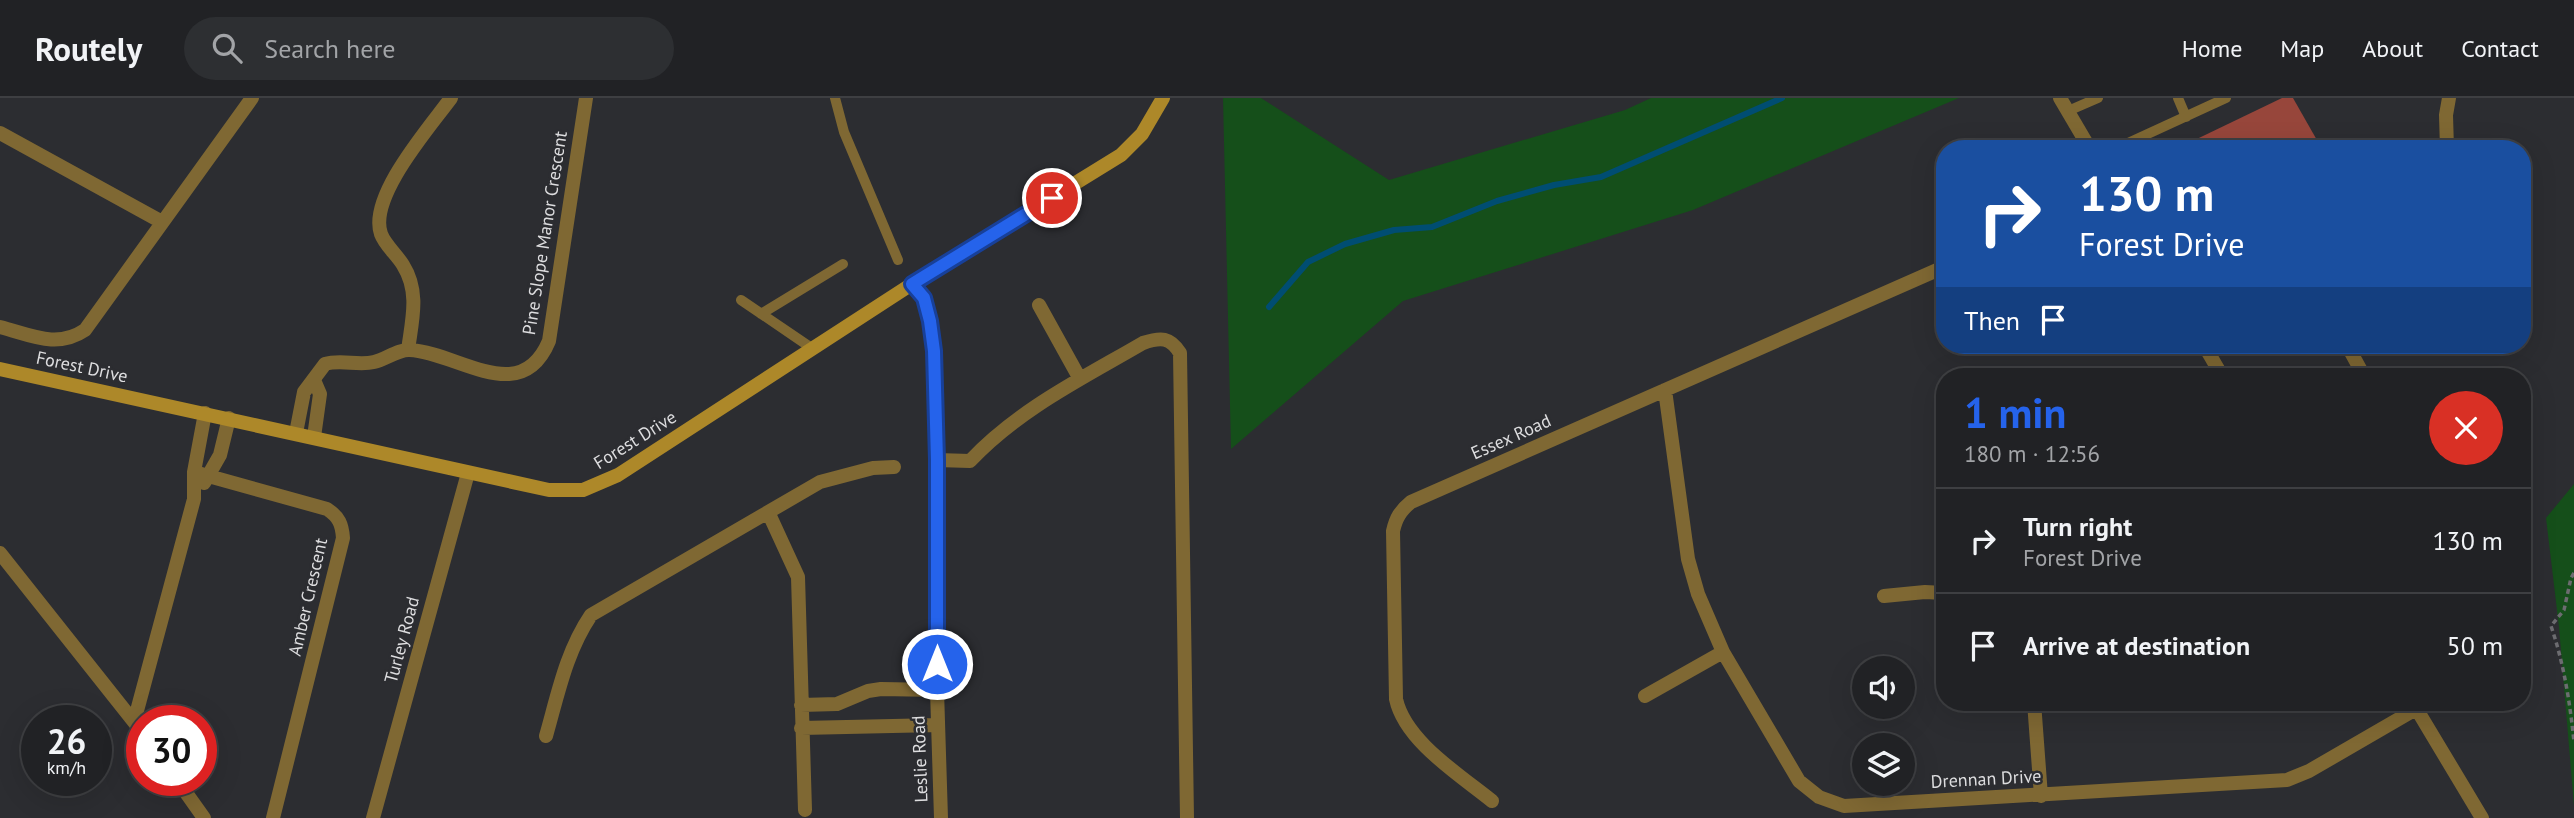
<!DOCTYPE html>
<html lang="en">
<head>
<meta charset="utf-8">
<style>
	:root { --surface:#212225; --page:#2d2f32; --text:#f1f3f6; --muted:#a2a4a7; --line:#3e3f42; --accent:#2563eb }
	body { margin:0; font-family:"PT Sans",sans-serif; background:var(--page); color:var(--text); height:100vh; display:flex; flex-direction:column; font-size:26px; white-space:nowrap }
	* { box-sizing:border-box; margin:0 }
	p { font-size:23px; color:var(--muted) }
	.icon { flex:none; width:38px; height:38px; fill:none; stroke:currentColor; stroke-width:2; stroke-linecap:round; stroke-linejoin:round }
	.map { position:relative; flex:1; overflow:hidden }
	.drawer { position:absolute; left:1936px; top:270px; width:595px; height:343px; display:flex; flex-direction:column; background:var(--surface); border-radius:28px; box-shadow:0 7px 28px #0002,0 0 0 2px var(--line) }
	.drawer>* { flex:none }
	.guide { position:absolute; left:1936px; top:42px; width:595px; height:214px; border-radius:28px; box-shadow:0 7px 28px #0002,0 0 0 2px var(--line); background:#1a4fa0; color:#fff; overflow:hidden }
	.fabs { position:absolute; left:1852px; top:558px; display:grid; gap:14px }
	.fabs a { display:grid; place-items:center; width:63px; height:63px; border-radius:50%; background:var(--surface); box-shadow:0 7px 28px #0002,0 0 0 2px var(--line); font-size:35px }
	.speed { position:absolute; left:21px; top:607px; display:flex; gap:14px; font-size:35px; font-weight:700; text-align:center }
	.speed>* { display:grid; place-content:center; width:91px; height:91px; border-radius:50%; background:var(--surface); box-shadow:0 7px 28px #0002,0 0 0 2px var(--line); line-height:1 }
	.speed small { font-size:18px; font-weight:400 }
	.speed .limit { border:10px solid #d22; background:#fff; color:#111 }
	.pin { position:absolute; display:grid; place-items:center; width:60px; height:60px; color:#fff; margin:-30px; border:4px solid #fff; border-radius:50%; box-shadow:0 2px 7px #0007 }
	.me { position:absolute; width:77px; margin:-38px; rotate:0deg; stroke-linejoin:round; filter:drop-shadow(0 0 5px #0008) }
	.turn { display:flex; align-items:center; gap:24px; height:147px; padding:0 28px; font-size:32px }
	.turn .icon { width:91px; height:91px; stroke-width:2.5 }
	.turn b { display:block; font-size:49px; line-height:60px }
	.then { display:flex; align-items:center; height:66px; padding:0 28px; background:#0003; gap:14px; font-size:26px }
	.round { display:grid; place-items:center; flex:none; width:74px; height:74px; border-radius:37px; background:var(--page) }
	.headline { display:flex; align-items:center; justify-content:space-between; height:119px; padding:0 28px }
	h1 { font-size:42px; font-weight:600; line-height:52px; color:var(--accent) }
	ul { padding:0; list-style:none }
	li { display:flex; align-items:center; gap:21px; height:105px; padding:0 28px; border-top:2px solid var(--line) }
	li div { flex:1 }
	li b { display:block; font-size:26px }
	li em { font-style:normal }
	header { display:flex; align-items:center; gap:42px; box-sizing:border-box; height:98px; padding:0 35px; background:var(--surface); border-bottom:2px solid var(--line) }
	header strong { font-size:33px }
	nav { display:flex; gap:38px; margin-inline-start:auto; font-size:24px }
	.search { width:490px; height:63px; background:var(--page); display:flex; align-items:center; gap:18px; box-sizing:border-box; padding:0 24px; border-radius:38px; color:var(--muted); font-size:26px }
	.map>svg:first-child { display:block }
</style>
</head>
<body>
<header>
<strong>Routely</strong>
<div class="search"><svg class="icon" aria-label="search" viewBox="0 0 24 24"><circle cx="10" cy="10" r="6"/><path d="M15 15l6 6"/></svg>Search here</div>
<nav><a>Home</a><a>Map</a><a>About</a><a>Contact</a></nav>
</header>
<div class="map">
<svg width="2574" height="720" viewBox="0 0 2574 720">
	<rect width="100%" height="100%" fill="#2c2d31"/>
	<!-- green -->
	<path fill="#154f1a" d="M 1223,0 L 1261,0 L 1389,82 L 1625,12 L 1651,0 L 1959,0 L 1693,112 L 1403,203 L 1231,351 Z
		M 2574,386 L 2574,708 L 2559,529 L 2546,420 Z"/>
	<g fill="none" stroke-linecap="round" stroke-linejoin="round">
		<!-- stream -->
		<path stroke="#004d72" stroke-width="6" d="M 1269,209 L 1308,164 L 1345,146 L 1394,132 L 1432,129 L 1497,103 L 1554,87 L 1601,79 L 1782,0"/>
	</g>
	<!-- building -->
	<path fill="#97463b" d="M 2282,0 L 2293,0 L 2322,51 L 2176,51 Z"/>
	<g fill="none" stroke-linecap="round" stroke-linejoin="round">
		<!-- path -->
		<path stroke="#6c6c70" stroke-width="3.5" stroke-dasharray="5 3.5" stroke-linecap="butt" d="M 2574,475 L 2571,480 L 2564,512 L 2551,528 C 2564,566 2570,605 2574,644"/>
		<!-- lane -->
		<path stroke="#7f6833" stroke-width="10" d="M 835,0 L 844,34 L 898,162
			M 2178,0 L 2186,19
			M 2068,13 L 2098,0
			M 2115,51 L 2226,0
			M 741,202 L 813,251
			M 761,216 L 843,166"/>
		<!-- street -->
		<path stroke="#7f6833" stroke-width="14" d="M 2060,0 L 2090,51
			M 0,35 L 162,124
			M 2447,51 L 2446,17 L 2449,0
			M 912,186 L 924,199 L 930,224 L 934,253 L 937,362 L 937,592 L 941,720
			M 1039,207 L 1080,281
			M 0,229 C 31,237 57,251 85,232 L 252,0
			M 2204,247 L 2222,278
			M 2347,247 L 2364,278
			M 408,252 C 412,222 420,194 403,167 C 397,157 385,147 381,136 C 368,99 429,30 451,0
			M 1665,292 L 1688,461 L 1698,496 L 1723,554 L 1799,683 L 1819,699 L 1844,708 L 2287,682 L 2309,673 L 2416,611
			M 296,335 L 304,294 L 325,266 C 341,261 358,268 374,264 C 386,261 399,251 410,252 C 459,255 521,310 549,243 L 586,0
			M 314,339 L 320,296 L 314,282
			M 937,362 L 970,363 C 1019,311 1083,280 1143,245 C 1161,239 1170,239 1180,255 L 1187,720
			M 194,374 L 327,411 C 339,419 342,426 343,440 L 273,720
			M 204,385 L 220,357 L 229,320
			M 769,416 L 798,479 L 805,712
			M 0,455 L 142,634
			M 1884,498 L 1925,494 L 1944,495
			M 1645,598 L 1723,554
			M 2034,604 L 2041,698
			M 2413,605 L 2482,720
			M 801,607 L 837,606 L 868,593 L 881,591 L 937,592
			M 134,624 L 194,401 L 194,374 L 205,315
			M 801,630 L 938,627
			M 546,638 C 558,596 566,554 591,517 L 820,384 L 873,370 L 894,369
			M 177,682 L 204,720
			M 1492,703 C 1460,677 1405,643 1396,601 L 1393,433 C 1396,420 1400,413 1411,404 L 1944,169
			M 373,720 L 468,375"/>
		<!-- secondary -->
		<path stroke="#ad8829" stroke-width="14" d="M 0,271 L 549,392 L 583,392 L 618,377 L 912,186 L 1121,57 L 1142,36 L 1163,0"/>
	</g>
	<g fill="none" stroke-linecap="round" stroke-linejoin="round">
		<!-- route casing -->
		<g stroke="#184099" stroke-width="18">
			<path id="route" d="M 937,566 L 937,362 L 934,253 L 930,223 L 924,200 L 912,186 L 1052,100"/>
		</g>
		<!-- route -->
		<use href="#route" stroke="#2563eb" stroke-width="12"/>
	</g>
	<g text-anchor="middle" stroke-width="5" stroke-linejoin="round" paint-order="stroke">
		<!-- street labels -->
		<g font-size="18" fill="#dddddf" stroke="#2c2d31">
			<text transform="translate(545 135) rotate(-81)" y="6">Pine Slope Manor Crescent</text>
			<text transform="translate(82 269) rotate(12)" y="6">Forest Drive</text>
			<text transform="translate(1511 339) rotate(-24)" y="6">Essex Road</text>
			<text transform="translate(635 342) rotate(-32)" y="6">Forest Drive</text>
			<text transform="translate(308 499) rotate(-77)" y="6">Amber Crescent</text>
			<text transform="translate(402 542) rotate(-75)" y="6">Turley Road</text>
			<text transform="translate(920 661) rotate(-92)" y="6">Leslie Road</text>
			<text transform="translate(1986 681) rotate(-3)" y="6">Drennan Drive</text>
		</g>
	</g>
</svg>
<div class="fabs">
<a><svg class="icon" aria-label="sound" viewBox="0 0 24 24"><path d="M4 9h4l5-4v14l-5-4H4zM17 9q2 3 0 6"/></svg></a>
<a><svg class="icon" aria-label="layers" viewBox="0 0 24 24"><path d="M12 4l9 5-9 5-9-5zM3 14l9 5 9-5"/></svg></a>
</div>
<div class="speed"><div>26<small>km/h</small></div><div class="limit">30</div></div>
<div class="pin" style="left:1052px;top:100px;background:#d93025"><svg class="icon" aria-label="arrive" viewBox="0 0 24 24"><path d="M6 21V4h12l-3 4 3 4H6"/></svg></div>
<svg class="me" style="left:937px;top:566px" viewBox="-20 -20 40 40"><circle r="17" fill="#2563eb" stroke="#fff" stroke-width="3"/><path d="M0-11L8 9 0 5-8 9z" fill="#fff"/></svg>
<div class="guide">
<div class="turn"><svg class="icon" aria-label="right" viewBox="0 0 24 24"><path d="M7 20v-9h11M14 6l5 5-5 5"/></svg><div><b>130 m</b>Forest Drive</div></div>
<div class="then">Then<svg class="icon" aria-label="arrive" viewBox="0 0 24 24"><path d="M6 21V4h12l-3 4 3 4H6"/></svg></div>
</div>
<section class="drawer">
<div class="headline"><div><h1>1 min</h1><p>180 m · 12:56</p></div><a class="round" style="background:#d93025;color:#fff"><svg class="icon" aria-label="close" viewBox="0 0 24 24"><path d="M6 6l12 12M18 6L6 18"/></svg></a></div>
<ul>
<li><svg class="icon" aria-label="right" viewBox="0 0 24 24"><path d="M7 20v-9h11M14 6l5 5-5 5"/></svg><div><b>Turn right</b><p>Forest Drive</p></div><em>130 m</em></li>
<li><svg class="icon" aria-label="arrive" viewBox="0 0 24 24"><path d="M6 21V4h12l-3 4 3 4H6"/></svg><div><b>Arrive at destination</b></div><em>50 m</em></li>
</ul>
</section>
</div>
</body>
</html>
